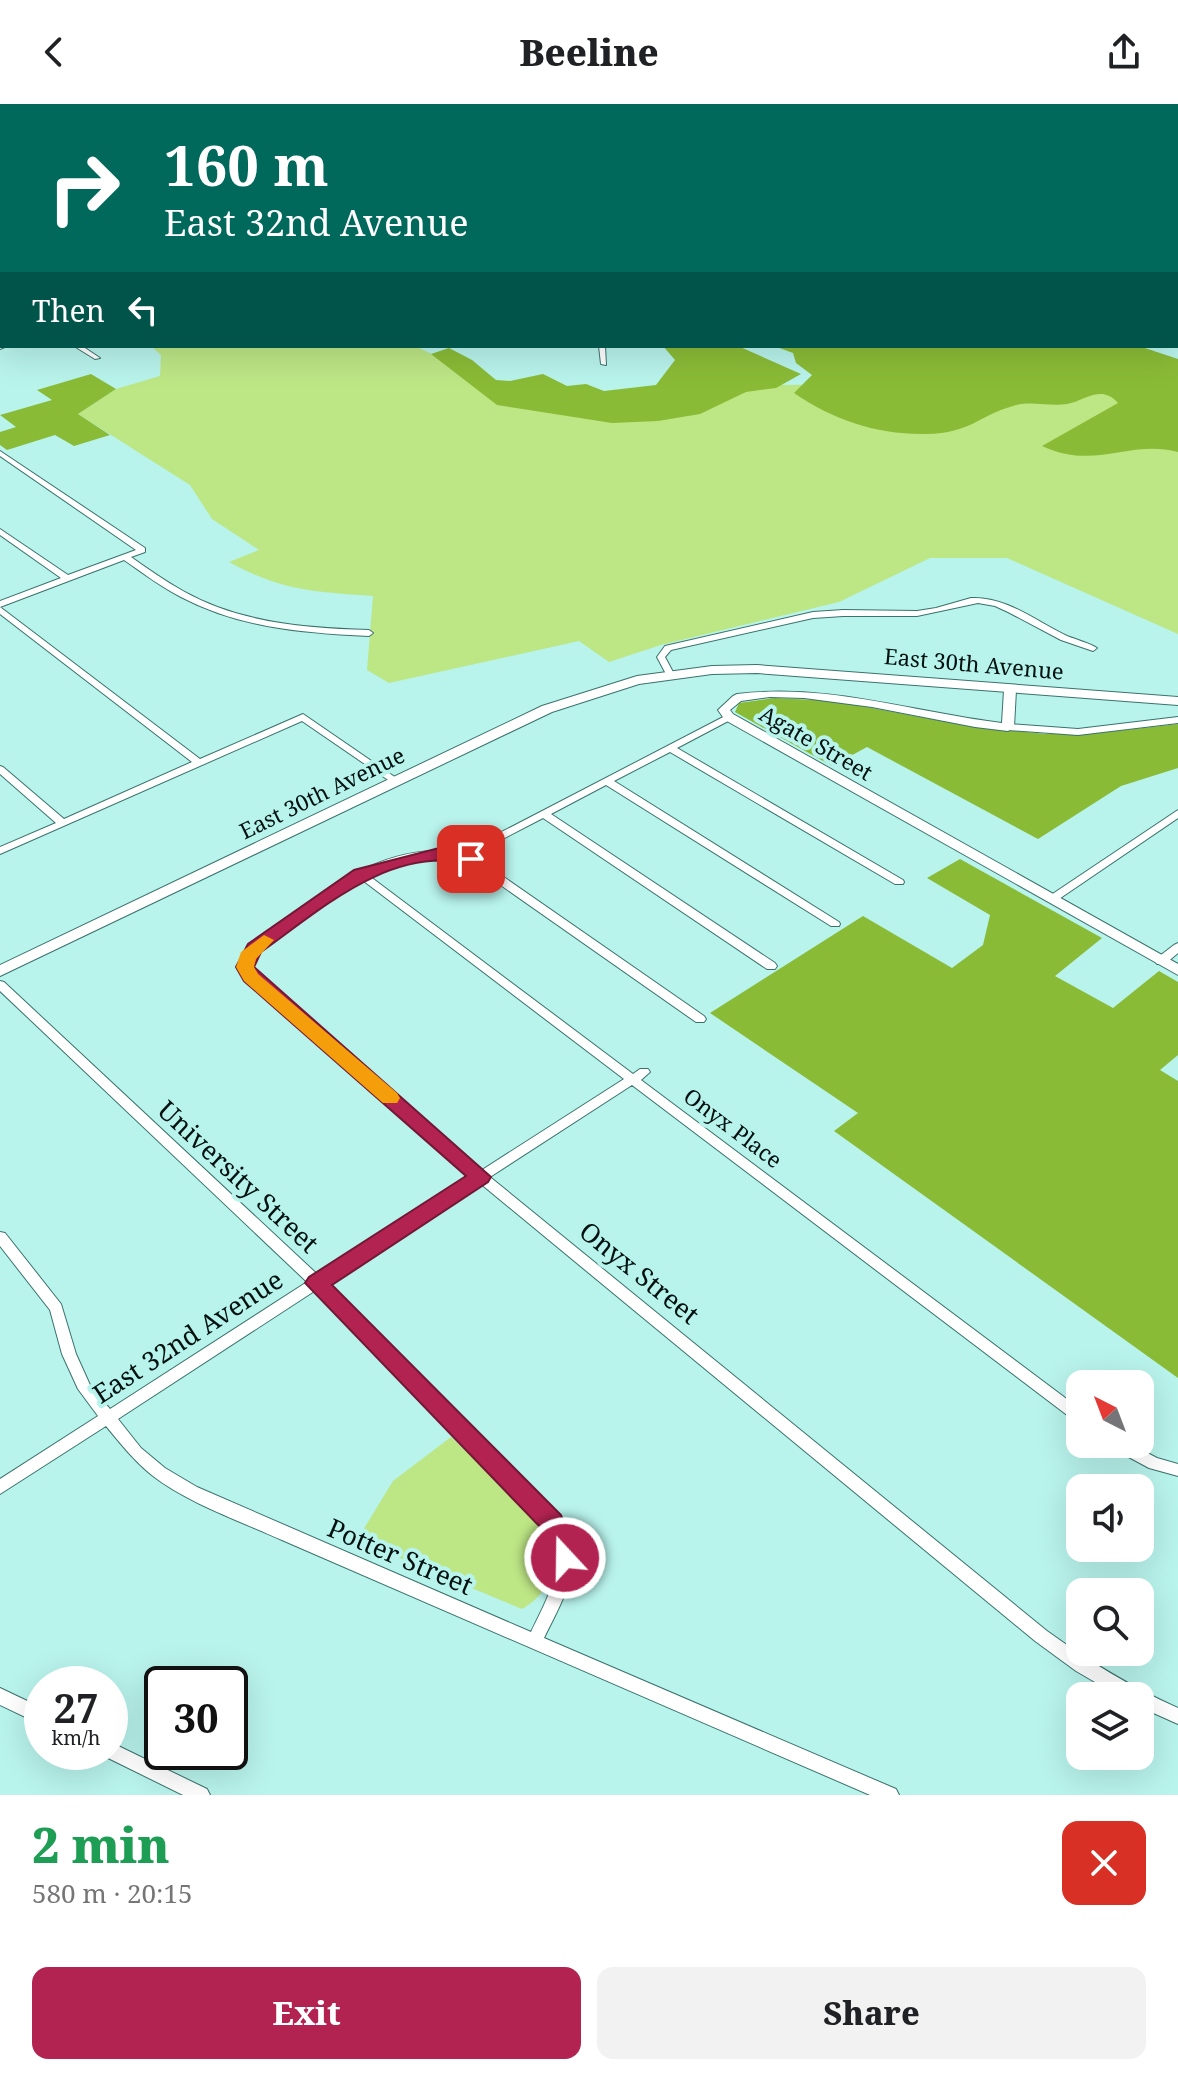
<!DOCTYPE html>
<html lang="en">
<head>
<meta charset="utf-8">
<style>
	:root { --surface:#fff; --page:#f2f2f2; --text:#202124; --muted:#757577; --accent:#b32352 }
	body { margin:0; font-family:"Noto Serif",serif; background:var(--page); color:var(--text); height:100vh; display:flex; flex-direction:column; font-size:30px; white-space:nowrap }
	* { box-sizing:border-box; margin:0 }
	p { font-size:26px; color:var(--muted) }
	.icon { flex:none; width:44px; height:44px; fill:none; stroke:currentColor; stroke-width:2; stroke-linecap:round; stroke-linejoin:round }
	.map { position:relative; height:1691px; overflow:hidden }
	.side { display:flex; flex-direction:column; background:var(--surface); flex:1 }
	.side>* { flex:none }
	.top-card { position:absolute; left:0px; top:0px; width:1178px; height:244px; box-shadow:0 8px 32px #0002; background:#00695c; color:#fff; overflow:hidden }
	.needle { width:52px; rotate:318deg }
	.controls { position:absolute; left:1066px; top:1266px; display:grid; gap:16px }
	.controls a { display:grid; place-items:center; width:88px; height:88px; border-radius:16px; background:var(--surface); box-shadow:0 8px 32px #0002; font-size:40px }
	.speed { position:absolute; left:24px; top:1562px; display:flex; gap:16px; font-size:40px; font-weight:700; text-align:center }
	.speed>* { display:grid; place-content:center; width:104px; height:104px; border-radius:50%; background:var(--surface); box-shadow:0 8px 32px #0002; line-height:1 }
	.speed small { font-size:20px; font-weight:400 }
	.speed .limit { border:4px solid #111; border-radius:12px; background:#fff; color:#111 }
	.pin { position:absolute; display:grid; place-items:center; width:68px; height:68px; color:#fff; margin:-34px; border-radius:16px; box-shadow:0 4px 12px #0006 }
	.me { position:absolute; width:88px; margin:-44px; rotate:339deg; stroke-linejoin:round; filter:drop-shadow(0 0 6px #0008) }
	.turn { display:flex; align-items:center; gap:28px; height:168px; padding:0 32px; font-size:36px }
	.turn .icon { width:104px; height:104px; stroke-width:2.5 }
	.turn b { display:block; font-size:56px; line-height:68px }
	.then { display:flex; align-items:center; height:76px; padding:0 32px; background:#0003; gap:16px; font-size:30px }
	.round { display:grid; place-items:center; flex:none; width:84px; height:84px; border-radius:16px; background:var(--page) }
	.overview { display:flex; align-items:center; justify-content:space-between; height:136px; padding:0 32px }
	h1 { font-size:48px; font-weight:800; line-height:60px; color:#1e9e55 }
	.action { display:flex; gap:16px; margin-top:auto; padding:16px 32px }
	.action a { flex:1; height:92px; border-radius:16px; background:var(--accent); color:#fff; font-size:32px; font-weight:800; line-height:92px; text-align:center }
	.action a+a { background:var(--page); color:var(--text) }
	header { display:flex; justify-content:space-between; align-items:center; height:104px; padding:0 32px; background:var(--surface); font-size:36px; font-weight:800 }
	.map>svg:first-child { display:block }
</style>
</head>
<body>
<header><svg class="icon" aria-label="back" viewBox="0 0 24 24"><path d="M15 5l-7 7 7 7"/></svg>Beeline<svg class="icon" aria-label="share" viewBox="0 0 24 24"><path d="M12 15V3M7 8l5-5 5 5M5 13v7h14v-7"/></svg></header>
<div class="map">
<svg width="1178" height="1691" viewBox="0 0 1178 1691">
	<rect width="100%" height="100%" fill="#b8f3ec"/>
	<!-- green -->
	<path fill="#bde685" d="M 151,242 L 415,242 L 453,260 L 498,299 L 745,281 L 1086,279 L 1178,328 L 1178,530 L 1007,454 L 930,454 L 839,498 L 661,541 L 609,558 L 579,537 L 389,579 L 367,566 L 373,492 C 314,488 282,487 229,458 L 259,446 L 212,415 L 190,381 L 78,310 L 116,285 L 160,272 L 161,251 Z
		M 451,1333 C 491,1373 605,1455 522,1505 L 357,1436 L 393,1377 Z"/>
	<!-- forest -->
	<path fill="#8abb36" d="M 663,242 L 738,242 L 801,270 L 776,284 L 746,288 L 700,310 L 658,317 L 612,319 L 497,301 L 431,250 L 449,244 L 472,256 L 496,276 L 510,277 L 543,270 L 567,282 L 586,280 L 604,287 L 656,281 L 675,256 Z
		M 774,242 L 1139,242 L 1178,255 L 1178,348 C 1129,335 1096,367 1042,342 L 1118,299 C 1114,294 1109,291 1103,290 C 1090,289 1079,298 1067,300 C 1049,303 1031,296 1013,302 C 977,312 972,329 926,330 C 878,331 833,316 794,289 L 812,271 L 796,259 L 793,249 Z
		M 91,270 L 116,285 L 78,310 L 110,331 L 74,342 L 55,331 L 7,346 L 0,341 L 0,328 L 16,323 L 0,311 L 52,296 L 37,286 Z
		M 775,594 L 835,597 L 968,622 L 1046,630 L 1099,629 L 1178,620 L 1178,664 L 1121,682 L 1038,735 L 867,643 L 832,662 L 735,608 L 739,599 Z
		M 960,755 L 1102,834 L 1055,872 L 1113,904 L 1159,867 L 1178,878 L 1178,951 L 1160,966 L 1178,977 L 1178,1274 L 834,1027 L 858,1009 L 710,909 L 863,812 L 952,864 L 983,841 L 990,811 L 927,774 Z"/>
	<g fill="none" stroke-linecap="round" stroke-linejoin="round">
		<!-- minor casing -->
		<g stroke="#3a726c" stroke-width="2">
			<path id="minor" d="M 11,0 L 0,3 L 0,1 Z
				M 410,0 L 414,0 L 413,2 L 409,2 Z
				M 0,13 L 2,13 L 2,15 L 0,15 Z
				M 0,34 L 2,34 L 2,38 L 0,38 Z
				M 0,55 L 2,55 L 2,59 L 0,59 Z
				M 0,87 L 2,88 L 2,92 L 0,91 Z
				M 0,98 L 2,98 L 2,102 L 0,102 Z
				M 0,143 L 2,143 L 2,147 L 0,147 Z
				M 1176,147 L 1178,147 L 1178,151 L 1176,151 Z
				M 0,186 L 2,186 L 2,190 L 0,190 Z
				M 0,196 L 2,197 L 2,201 L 0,200 Z
				M 1178,222 L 1178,226 L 1176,227 L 1176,223 Z
				M 0,241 L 2,241 L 2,242 L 7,242 L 0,245 Z
				M 74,242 L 82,242 L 100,254 L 95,255 Z
				M 599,242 L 605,242 L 606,261 L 601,260 Z
				M 0,347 L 145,444 L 145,448 L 131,453 C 148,465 165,477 183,487 C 240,519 304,524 369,526 L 373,529 L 369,532 C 304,529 240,524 181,493 C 161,483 143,469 124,456 L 0,503 L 0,497 L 61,474 L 0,431 L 0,425 L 68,471 L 136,446 L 0,352 Z
				M 971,494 C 1006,492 1037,518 1067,532 C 1077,536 1089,539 1097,544 L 1093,547 L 1061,536 L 1008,508 L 995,502 L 978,499 L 917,512 L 843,512 L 813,514 L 671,546 L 665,553 L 674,570 L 670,573 L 666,570 L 657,553 L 665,542 L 813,508 L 843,506 L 917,507 L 936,504 Z
				M 0,503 L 200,655 L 303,610 L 402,678 L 400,680 L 394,680 L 302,617 L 0,750 L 0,743 L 56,719 L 0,670 L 0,662 L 3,663 L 64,715 L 192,658 L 0,510 Z
				M 729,610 L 732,611 L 732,615 L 677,644 L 903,776 L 904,778 L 903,780 L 895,780 L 670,648 L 614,677 L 839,818 L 840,820 L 839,822 L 831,822 L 606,681 L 551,710 L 775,859 L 777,862 L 775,865 L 767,865 L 543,714 L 472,751 L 704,912 L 706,915 L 704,918 L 696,918 L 462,754 C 428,750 399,755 368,771 L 633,970 L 640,965 L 648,965 L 650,968 L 641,976 L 1080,1305 L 1080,1319 L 1075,1317 L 632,981 L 490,1073 L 1047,1527 C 1090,1558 1129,1582 1178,1604 L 1178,1620 L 1140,1603 L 1140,1592 L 1119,1592 L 1076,1567 L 1035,1537 L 481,1080 L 326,1180 L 557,1413 C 584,1463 567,1487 544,1534 L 896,1685 L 899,1691 L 870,1691 L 282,1436 C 242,1418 186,1398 153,1372 C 135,1358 121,1340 106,1322 L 0,1390 L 0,1375 L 98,1312 L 78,1285 L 62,1250 L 50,1206 L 0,1142 L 0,1128 L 5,1129 L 61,1200 L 76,1250 L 90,1281 L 110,1305 L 307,1178 L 0,887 L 0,877 L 4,878 L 318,1171 L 472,1072 L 246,876 L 239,863 C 248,840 267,829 286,816 C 342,775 390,739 463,748 ZM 361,775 L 624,975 L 482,1066 L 255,871 L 251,863 L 256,851 L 265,841 L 330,794 ZM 316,1186 L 547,1423 C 567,1462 548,1493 531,1528 L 197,1383 L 165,1364 L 141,1344 L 118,1315 Z
				M 1178,613 L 1178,619 L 1078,631 L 1008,626 L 1003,623 L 1008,620 L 1078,625 Z
				M 1178,706 L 1178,714 L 1056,797 L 1048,797 L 1047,795 L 1048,793 Z
				M 1178,839 L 1178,849 L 1165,860 L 1157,860 L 1155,857 L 1157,854 L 1174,841 Z
				M 1110,1340 L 1130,1340 L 1157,1354 L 1178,1360 L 1178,1372 L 1149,1364 L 1112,1344 Z
				M 0,1584 L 42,1604 L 42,1621 L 0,1601 Z
				M 110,1638 L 207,1685 L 210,1691 L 183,1691 L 104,1652 L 102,1648 L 110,1648 Z"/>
		</g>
		<!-- tertiary casing -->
		<g stroke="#3a726c" stroke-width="2">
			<path id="tertiary" d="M 1010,583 L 1016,586 L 1014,623 L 1008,627 L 975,623 L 872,603 L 804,594 L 770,593 L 741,597 L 730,606 L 733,610 L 1178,860 L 1178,871 L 725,616 L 718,606 L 733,592 L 737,590 C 830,579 911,608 1002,619 L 1004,586 Z"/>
		</g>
		<!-- primary casing -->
		<g stroke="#3a726c" stroke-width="2">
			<path id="primary" d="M 757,561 L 1178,593 L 1178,601 L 757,569 L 712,570 L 639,580 L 552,608 L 0,872 L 0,861 L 542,602 L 637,572 L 712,562 Z"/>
		</g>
		<!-- minor -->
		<use href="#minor" fill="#fff" fill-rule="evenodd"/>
		<!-- tertiary -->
		<use href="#tertiary" fill="#fff" fill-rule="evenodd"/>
		<!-- primary -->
		<use href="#primary" fill="#fff" fill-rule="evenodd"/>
	</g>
	<!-- route -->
	<path fill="#b32352" stroke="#741735" stroke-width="2" d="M 443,743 L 480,755 L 471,760 C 391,741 323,804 261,848 L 254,863 L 491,1073 L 488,1078 L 332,1181 L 561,1411 L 578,1454 L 574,1462 L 565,1465 L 556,1462 L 542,1425 L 305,1179 L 309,1173 L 466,1072 L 244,877 L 236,863 L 248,840 L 354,766 Z"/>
	<!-- slow -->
	<path fill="#f59e0b" d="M 264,831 L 274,836 L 256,855 L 254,863 L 258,870 L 397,989 L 400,994 L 397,999 L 383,999 L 244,877 L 236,863 L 241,848 Z"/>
	<g text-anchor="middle" stroke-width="8" stroke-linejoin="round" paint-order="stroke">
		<!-- street labels -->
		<g font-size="22" fill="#001110" stroke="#b8f3ec">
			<text transform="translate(974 560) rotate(5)" y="8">East 30th Avenue</text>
			<text transform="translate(816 639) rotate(30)" y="8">Agate Street</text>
			<text transform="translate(322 689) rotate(-26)" y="8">East 30th Avenue</text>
			<text transform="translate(733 1024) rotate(37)" y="8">Onyx Place</text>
		</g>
		<!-- near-street labels -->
		<g font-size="26" fill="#001110" stroke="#b8f3ec">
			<text transform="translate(238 1073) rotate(43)" y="9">University Street</text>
			<text transform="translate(639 1169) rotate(39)" y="9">Onyx Street</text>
			<text transform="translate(188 1233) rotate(-33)" y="9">East 32nd Avenue</text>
			<text transform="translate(400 1453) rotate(23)" y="9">Potter Street</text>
		</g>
	</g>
</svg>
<div class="controls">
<a><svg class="needle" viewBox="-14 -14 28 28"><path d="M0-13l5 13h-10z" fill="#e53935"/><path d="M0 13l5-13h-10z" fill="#757577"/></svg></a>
<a><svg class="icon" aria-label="sound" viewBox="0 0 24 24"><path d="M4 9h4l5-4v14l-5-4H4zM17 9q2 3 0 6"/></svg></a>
<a><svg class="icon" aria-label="search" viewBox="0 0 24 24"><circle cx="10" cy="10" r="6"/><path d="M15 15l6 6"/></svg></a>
<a><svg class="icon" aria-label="layers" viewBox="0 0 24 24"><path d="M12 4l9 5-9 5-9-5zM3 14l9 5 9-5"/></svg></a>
</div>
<div class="speed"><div>27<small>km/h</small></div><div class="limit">30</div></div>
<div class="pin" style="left:471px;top:755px;background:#d93025"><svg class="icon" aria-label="arrive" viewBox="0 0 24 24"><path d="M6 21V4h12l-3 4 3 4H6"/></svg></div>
<svg class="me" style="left:565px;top:1454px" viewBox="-20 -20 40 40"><circle r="17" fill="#b32352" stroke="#fff" stroke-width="3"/><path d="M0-11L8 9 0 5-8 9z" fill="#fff"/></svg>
<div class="top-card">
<div class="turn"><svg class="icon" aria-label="right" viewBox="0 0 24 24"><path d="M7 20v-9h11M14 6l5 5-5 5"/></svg><div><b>160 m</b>East 32nd Avenue</div></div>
<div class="then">Then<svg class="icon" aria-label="left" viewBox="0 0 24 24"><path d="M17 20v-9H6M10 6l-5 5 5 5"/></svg></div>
</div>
</div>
<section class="side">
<div class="overview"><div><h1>2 min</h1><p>580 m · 20:15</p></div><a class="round" style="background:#d93025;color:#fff"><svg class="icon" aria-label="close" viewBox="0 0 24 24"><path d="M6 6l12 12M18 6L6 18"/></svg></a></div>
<div class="action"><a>Exit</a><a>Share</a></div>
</section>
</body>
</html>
